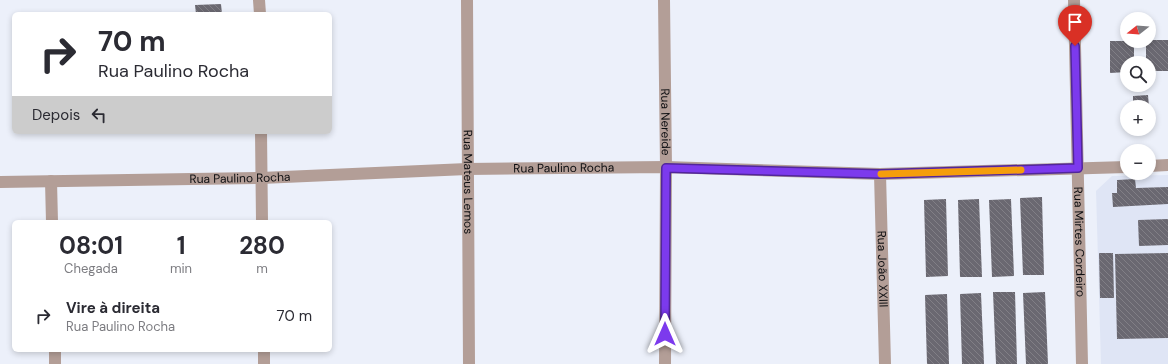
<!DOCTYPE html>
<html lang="pt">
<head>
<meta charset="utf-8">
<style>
	:root { --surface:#fff; --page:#f2f2f3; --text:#2b2b33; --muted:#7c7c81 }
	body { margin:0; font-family:"DM Sans",sans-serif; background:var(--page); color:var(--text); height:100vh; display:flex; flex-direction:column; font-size:15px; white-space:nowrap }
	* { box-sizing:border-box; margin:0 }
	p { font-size:13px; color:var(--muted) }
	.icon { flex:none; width:22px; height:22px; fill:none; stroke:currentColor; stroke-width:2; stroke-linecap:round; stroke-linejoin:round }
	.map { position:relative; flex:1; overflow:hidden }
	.details { position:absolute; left:12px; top:220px; width:320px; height:132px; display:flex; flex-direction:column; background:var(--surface); border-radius:6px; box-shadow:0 2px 6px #0003 }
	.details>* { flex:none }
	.guide { position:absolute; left:12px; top:12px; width:320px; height:122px; border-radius:6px; box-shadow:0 2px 6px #0003; background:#fff; color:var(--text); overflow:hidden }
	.needle { width:26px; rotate:253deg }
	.controls { position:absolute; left:1120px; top:12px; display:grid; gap:8px }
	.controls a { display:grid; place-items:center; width:36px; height:36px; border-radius:50%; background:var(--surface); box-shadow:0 2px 6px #0003; font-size:20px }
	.pin { position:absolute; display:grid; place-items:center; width:34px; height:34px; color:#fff; margin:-41px -17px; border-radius:50% 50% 50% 0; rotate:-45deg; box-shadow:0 0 4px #0007 }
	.pin .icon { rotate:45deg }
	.me { position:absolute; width:44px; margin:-22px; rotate:0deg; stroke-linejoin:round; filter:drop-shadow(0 0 3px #0008) }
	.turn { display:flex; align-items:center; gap:14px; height:84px; padding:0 20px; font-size:18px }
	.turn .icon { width:52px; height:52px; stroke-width:2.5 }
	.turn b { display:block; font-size:28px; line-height:34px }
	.then { display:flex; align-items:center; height:38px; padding:0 20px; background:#0003; gap:8px; font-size:15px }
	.eta { display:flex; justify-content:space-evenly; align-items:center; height:68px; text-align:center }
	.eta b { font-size:24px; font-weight:700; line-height:28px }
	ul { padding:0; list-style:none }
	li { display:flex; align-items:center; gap:12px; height:56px; padding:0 20px }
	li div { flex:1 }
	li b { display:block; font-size:15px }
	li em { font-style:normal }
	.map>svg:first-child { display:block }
</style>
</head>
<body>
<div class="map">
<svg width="1168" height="364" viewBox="0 0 1168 364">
	<defs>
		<pattern id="building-back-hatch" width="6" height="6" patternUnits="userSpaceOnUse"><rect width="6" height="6" fill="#6a6871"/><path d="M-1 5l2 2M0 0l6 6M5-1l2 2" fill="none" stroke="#817f86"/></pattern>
	</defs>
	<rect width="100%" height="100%" fill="#ecf0fa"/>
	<!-- built -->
	<path fill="#dfe5f5" d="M 1168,175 L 1168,364 L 1101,364 L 1096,191 L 1112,176 Z"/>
	<!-- building -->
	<path fill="url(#building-back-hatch)" d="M 221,4 L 222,14 L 196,14 L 195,5 Z
		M 1149,40 L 1168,40 L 1168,71 L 1149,71 L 1149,63 L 1146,63 L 1146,41 Z
		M 1110,41 L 1134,41 L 1134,63 L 1127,63 L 1127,72 L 1110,73 Z
		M 1148,95 L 1149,107 L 1133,107 L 1133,96 Z
		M 1135,179 L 1136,188 L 1168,187 L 1168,204 L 1113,207 L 1112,193 L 1117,193 L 1117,180 Z
		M 1042,197 L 1044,275 L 1023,275 L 1020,198 Z
		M 946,199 L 948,276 L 926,277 L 924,200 Z
		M 979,199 L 982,277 L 960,277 L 958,200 Z
		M 1011,199 L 1014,276 L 992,277 L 989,200 Z
		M 1168,219 L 1168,245 L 1139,246 L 1138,220 Z
		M 1099,253 L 1113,253 L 1114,298 L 1100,298 Z
		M 1168,253 L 1168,338 L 1117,339 L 1115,254 Z
		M 993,292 L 1015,292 L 1017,364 L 996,364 Z
		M 1045,292 L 1048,364 L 1026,364 L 1023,293 Z
		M 981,293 L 984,364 L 962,364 L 960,294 Z
		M 947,294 L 949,364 L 927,364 L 925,295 Z"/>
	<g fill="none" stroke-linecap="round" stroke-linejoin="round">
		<!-- minor -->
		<g stroke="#b39e97" stroke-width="12">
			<path d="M 259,0 L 260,14"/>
			<path id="s1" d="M 467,0 L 469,364"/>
			<path id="s2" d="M 664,0 L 666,167 L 665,364"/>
			<path id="s3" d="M 1074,0 L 1082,364"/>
			<path d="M 261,132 L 262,222"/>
			<path d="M 1149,166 L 1168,165"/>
			<path id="s4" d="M 880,174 L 885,364"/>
			<path d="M 51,181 L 52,222"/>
			<path id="s5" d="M 0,182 L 261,178 L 467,169 L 666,167 L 880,174 L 1127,167"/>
			<path d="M 55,350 L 55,364"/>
			<path d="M 264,350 L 264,364"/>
		</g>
	</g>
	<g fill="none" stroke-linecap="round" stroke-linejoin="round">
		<!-- route casing -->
		<g stroke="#51269a" stroke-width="10">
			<path id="route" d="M 665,334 L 666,168 L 880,174 L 1078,168 L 1075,46"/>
		</g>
		<!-- route -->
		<use href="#route" stroke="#7c3aed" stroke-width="7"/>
		<!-- slow -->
		<path stroke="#f59e0b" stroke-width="7" d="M 881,174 L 1021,170"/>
	</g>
	<g text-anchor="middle" stroke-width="3" stroke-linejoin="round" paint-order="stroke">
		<!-- street labels -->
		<g font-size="12" fill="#0c0d10" stroke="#ecf0fa">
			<text dy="4" stroke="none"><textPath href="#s2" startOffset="122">Rua Nereide</textPath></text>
			<text dy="4" stroke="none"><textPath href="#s5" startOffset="564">Rua Paulino Rocha</textPath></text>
			<text dy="4" stroke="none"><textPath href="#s5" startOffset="240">Rua Paulino Rocha</textPath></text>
			<text dy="4" stroke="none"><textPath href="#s1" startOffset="182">Rua Mateus Lemos</textPath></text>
			<text dy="4" stroke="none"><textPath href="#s3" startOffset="242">Rua Mirtes Cordeiro</textPath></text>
			<text dy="4" stroke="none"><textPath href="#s4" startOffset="95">Rua João XXIII</textPath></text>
		</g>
	</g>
</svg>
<div class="controls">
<a><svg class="needle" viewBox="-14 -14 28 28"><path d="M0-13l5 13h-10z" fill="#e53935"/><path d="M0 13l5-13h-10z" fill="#7c7c81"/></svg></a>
<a><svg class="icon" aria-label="search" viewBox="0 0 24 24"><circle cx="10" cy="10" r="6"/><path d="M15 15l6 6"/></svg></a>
<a>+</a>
<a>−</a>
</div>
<div class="pin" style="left:1075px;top:46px;background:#d93025"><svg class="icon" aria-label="arrive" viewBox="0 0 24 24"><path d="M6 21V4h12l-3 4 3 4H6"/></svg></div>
<svg class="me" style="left:665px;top:334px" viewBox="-20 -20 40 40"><path d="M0-17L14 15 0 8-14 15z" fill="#7c3aed" stroke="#fff" stroke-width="4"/></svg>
<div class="guide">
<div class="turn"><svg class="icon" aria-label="right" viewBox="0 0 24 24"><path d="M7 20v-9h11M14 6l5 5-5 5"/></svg><div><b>70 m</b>Rua Paulino Rocha</div></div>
<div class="then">Depois<svg class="icon" aria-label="left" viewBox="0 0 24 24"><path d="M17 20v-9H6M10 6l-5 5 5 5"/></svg></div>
</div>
<section class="details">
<div class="eta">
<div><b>08:01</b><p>Chegada</p></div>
<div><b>1</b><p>min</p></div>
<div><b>280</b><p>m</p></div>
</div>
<ul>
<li><svg class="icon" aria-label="right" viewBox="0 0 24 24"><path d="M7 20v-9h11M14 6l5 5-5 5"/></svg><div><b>Vire à direita</b><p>Rua Paulino Rocha</p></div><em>70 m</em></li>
</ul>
</section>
</div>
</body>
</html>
